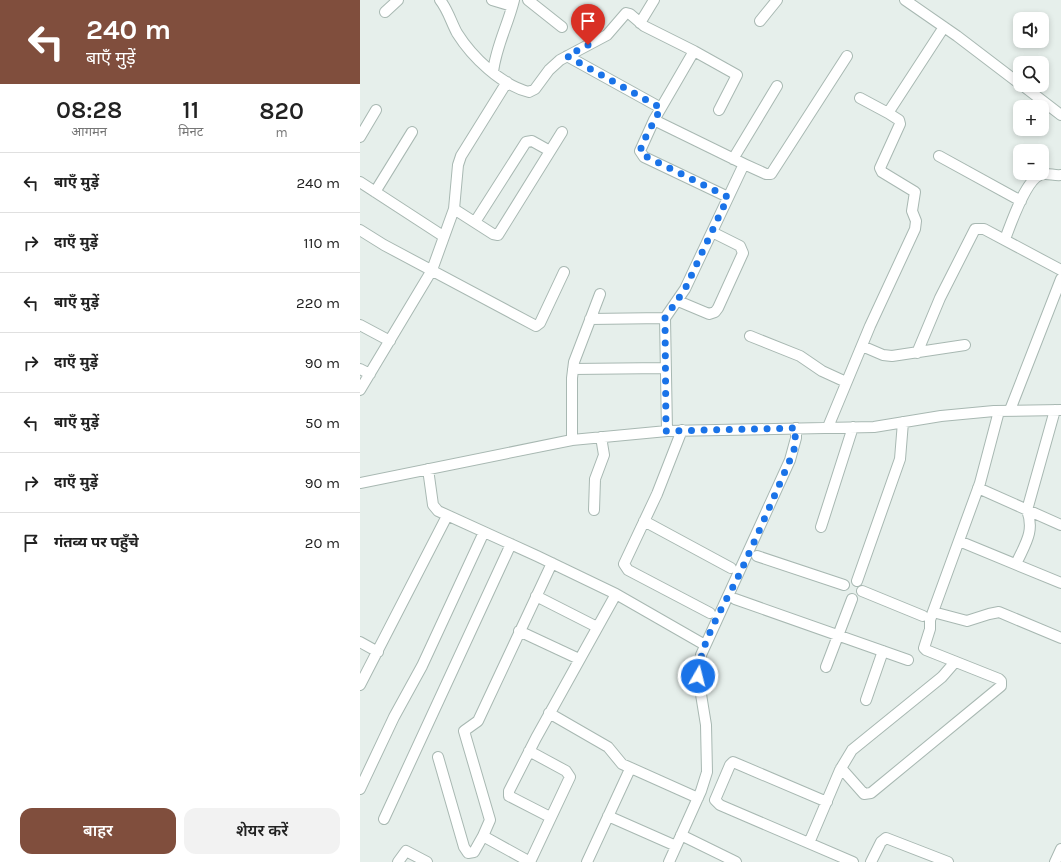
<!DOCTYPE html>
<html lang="hi">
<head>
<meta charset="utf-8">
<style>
	:root { --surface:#fff; --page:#f2f2f2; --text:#222; --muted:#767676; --line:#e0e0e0; --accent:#804e3d }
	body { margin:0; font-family:Karla,"Noto Sans Devanagari",sans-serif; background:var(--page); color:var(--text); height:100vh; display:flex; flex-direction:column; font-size:15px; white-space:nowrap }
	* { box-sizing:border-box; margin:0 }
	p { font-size:13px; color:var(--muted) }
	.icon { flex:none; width:22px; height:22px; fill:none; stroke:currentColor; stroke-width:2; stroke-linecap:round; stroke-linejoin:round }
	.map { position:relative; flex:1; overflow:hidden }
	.sheet { display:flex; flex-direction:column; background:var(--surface); width:360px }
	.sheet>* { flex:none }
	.hud { background:#804e3d; color:#fff; overflow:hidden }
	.controls { position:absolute; left:653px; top:12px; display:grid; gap:8px }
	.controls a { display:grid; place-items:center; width:36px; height:36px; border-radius:8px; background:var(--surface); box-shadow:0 2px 6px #0003; font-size:20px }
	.pin { position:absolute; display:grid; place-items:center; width:34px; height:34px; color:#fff; margin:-41px -17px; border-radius:50% 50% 50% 0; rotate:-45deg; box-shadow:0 0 4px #0007 }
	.pin .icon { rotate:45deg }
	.me { position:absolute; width:44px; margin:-22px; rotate:8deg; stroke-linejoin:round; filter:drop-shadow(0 0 3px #0008) }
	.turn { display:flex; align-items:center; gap:14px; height:84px; padding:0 20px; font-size:18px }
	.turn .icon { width:52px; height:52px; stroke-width:2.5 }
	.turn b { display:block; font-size:28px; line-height:34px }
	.eta { display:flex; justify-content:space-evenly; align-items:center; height:68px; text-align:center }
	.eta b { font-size:24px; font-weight:600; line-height:28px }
	.button { display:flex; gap:8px; margin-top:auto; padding:8px 20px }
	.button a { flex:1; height:46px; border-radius:12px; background:var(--accent); color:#fff; font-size:16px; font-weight:600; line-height:46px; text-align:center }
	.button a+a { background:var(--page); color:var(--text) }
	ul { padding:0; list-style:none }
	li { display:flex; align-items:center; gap:12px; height:60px; padding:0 20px; border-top:1px solid var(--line) }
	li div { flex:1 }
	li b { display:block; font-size:15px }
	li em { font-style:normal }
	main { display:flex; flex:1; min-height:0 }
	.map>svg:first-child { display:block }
</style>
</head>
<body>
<main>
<section class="sheet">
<div class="hud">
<div class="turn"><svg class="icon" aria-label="left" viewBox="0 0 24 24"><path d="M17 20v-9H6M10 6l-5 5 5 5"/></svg><div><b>240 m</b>बाएँ मुड़ें</div></div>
</div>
<div class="eta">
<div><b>08:28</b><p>आगमन</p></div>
<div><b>11</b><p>मिनट</p></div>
<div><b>820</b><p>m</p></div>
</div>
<ul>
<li><svg class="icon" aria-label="left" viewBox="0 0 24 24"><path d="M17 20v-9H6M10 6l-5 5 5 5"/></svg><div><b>बाएँ मुड़ें</b></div><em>240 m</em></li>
<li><svg class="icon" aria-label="right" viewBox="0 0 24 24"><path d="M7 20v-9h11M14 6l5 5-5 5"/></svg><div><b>दाएँ मुड़ें</b></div><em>110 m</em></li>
<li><svg class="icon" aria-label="left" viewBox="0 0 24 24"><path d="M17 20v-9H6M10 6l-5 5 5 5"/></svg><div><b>बाएँ मुड़ें</b></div><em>220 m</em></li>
<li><svg class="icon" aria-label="right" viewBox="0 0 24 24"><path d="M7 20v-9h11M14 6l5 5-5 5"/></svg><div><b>दाएँ मुड़ें</b></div><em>90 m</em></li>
<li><svg class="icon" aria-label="left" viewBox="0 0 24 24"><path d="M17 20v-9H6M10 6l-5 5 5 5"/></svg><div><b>बाएँ मुड़ें</b></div><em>50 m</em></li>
<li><svg class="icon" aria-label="right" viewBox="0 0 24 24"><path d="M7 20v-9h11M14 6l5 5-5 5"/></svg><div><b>दाएँ मुड़ें</b></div><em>90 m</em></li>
<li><svg class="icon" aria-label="arrive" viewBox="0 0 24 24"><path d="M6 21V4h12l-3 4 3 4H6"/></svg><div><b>गंतव्य पर पहुँचे</b></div><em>20 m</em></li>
</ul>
<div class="button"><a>बाहर</a><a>शेयर करें</a></div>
</section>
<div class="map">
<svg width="701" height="862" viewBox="0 0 701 862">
	<rect width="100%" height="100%" fill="#e6efeb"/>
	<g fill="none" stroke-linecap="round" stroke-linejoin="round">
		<!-- minor casing -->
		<g stroke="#a8b8b2" stroke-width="12">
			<path id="minor" d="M 80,0 C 88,10 91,22 97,33 C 112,57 141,85 169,92 L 175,89 L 189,70 L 200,60 L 247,35 L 266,13 L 270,14 L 284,26 L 334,51 L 294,120 L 280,151 L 284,157 L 368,197
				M 132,0 L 152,6
				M 168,0 L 202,27
				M 545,0 L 597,36 L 660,84
				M 25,12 L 38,0
				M 400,21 L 417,0
				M 280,23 L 294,0
				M 334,51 L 377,75 L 359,110
				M 207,56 L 301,108
				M 133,72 C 136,46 148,25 154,0
				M 662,85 L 701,115
				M 500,98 L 528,113
				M 294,120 L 384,164
				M 0,137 L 16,110
				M 579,156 L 661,201
				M 373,159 L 417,86
				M 0,182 L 83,236
				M 15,192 L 52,132
				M 94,209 L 133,234 L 138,235 L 202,132
				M 115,222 L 166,142 L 172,141 L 190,151
				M 0,230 L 24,245 L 176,326 L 180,323 L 204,272
				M 645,239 C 651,224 665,181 680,175 C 686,172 694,176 701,175
				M 318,301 L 349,314 L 355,312 L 358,308 L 383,253 L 380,246 L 352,232
				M 230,319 L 305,318
				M 0,325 L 30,341
				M 390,336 L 440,356 L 462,371 L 486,382
				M 502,346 L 523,355 L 532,356 L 605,345
				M 557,353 L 580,298 L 615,229 L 624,229 L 701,270
				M 0,369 L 10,374
				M 213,369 L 305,368
				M 0,390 L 72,270 L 94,209 L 98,165 L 101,156 L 147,82
				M 650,410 L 701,279
				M 468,427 L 510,326 L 555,229 L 556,221 L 552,211 L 555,192 L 522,172 L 520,168 L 540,124 L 539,120 L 528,113 L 584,27
				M 322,430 L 297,494 L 264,564 L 268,570 L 350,613
				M 307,431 L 305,318 L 325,289 L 384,164 L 406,174 L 411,174 L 487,56
				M 212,440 L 212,378 L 214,362 L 240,294
				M 68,469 L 73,505 L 78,511 L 177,556 L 256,594 L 345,645
				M 0,483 L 212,440 L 307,431 L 514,427 L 581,416 L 634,411 L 701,410
				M 618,488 L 701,525
				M 234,510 L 235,479 L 244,455 L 241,437
				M 284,521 L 371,568
				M 461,527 L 493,427
				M 599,541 L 701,583
				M 397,556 L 484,585
				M 656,564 C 665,544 675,532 667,510 L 695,410
				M 497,581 L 540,459 L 543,422
				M 502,591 L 563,616
				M 176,596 L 237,627
				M 375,599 L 548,660
				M 573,612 L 607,621 L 629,614 L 639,612 L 701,638
				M 159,631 L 219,659
				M 0,642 L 18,652
				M 466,667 L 492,599
				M 0,685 L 87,516
				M 506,700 L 523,651
				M 189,713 L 248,747 L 262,764 L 338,798
				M 169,751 L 206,771 L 210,777 L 170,862
				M 78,757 L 104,847 L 108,853 L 114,852 L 123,836
				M 481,768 L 504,794 L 511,793 L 641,686 L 641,681 L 639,679 L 566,650 L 564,648 L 570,629 L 570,620 L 620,483 L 639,411
				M 0,789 L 34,717 L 62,666 L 124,532
				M 467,802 L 373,762 L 370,765 L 355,800 L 360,805 L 493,862
				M 248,816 L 316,846
				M 190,817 L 149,796 L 149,791 L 176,738 L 256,594
				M 24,819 L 151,544
				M 321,835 L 376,862
				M 449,843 L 480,770 L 492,750 L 582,677 L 595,662
				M 38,862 L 46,851 L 67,862
				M 170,862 L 123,836 L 130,820 L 104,731 L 118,721 L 192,563
				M 227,862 L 270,769
				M 309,862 L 341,791 L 347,772 L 346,725 L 338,676 L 341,655 L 430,460 L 436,438 L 436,428
				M 511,862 L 521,842 L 526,838 L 588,862
				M 695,862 L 701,849"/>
		</g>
		<!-- minor -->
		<use href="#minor" stroke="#fff" stroke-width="10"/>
	</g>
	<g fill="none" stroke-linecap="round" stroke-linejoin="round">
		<!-- route -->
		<path stroke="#1a73e8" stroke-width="7" stroke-dasharray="0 12.6" d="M 228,45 L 207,56 L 301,108 L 281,146 L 281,154 L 368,197 L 325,289 L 305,318 L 306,431 L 436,428 L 434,450 L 430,460 C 413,499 396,539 378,577 C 363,607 340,643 338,676"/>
	</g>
</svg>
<div class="controls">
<a><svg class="icon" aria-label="sound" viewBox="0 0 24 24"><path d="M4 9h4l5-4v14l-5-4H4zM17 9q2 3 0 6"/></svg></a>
<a><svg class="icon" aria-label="search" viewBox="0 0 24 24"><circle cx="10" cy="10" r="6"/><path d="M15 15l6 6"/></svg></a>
<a>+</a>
<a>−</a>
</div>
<div class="pin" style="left:228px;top:45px;background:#d93025"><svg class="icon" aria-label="arrive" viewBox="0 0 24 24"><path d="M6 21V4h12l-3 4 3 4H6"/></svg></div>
<svg class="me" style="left:338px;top:676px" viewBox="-20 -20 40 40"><circle r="17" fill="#1a73e8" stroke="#fff" stroke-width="3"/><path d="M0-11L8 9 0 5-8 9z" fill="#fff"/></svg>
</div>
</main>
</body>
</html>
